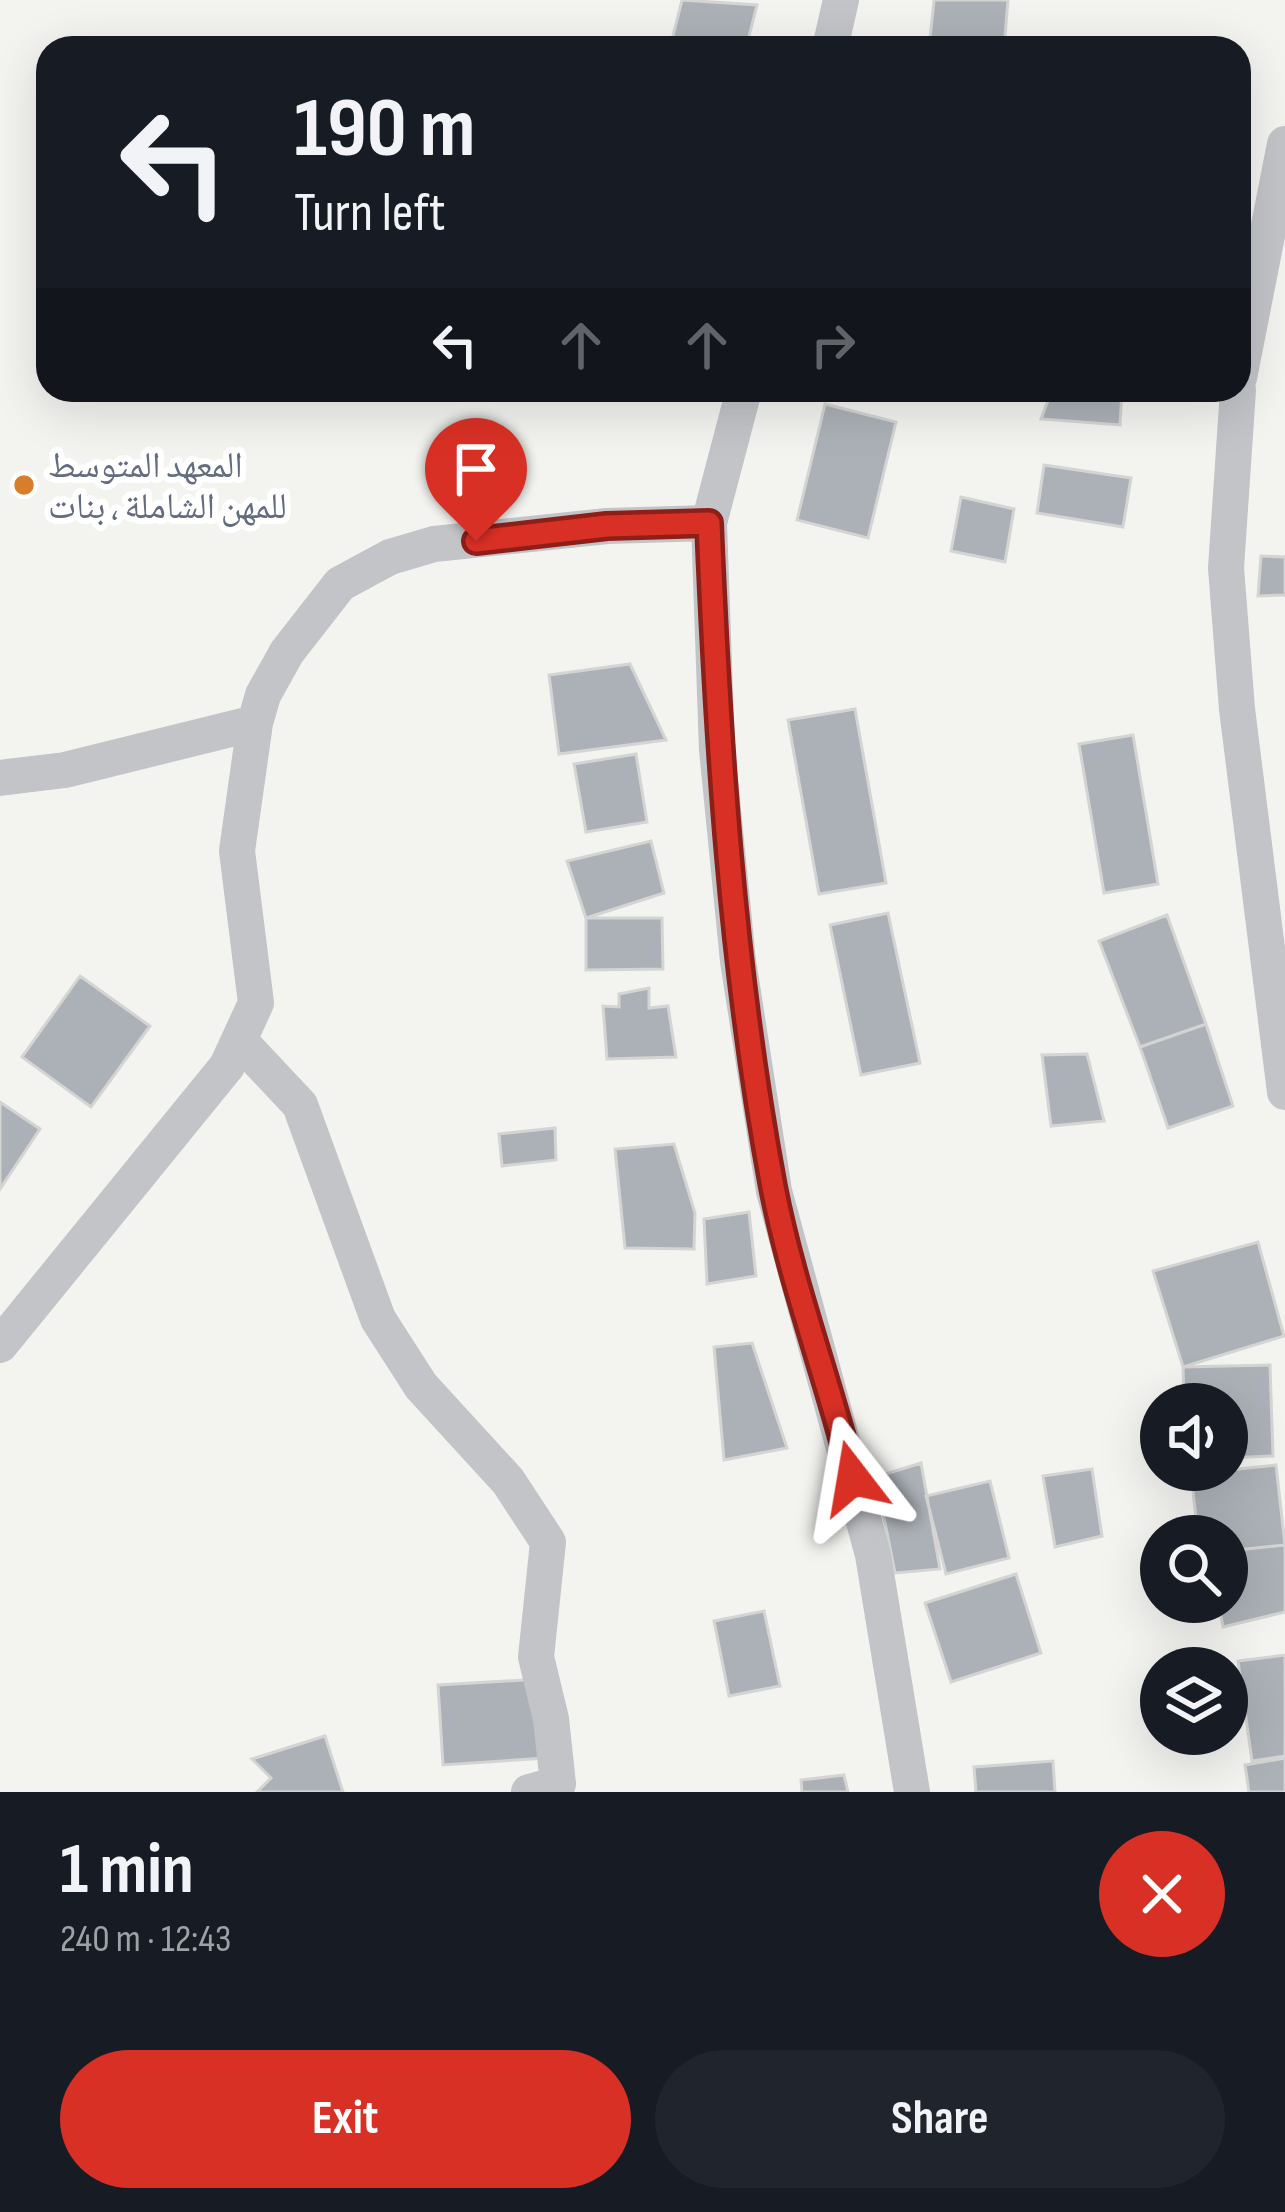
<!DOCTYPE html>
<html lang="en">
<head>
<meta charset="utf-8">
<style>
	:root { --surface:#171b24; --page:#20242c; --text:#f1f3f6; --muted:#9ea1a6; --accent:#d93025 }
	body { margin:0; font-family:"Sofia Sans Condensed","Noto Naskh Arabic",sans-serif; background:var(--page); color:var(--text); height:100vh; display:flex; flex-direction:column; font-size:45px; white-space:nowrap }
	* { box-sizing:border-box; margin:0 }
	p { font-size:39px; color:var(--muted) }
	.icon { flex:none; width:66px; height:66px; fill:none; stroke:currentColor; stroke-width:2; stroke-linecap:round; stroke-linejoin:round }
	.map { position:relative; height:1792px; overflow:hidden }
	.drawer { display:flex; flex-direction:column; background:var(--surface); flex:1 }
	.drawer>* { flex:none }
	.hud { position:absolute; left:36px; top:36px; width:1215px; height:366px; border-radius:36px; box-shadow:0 12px 48px #0002; background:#171b24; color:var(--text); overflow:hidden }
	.buttons { position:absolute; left:1140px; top:1383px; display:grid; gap:24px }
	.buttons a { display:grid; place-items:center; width:108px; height:108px; border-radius:50%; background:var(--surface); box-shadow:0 12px 48px #0002; font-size:60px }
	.pin { position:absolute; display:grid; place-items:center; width:102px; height:102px; color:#fff; margin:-123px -51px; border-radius:50% 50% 50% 0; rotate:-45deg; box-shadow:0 0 12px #0007 }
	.pin .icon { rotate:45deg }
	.me { position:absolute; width:132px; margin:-66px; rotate:346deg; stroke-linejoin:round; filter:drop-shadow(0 0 9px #0008) }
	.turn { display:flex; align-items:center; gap:42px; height:252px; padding:0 60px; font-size:54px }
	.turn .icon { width:156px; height:156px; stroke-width:2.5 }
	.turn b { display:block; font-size:84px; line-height:102px }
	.lanes { display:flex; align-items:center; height:114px; padding:0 60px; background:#0003; justify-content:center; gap:60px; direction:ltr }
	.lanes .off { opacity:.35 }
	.round { display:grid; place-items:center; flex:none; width:126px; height:126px; border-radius:63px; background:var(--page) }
	.headline { display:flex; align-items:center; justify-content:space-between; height:204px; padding:0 60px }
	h1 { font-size:72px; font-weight:700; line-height:90px }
	.action { display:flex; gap:24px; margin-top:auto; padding:24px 60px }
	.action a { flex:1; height:138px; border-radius:72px; background:var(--accent); color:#fff; font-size:48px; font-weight:700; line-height:138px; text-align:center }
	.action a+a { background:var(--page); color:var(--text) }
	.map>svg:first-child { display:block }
</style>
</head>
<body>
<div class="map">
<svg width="1285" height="1792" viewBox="0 0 1285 1792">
	<rect width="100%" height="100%" fill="#f3f4f0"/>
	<!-- building -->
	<path fill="#acb1b7" stroke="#d4d5d3" stroke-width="3" d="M 682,0 L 757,5 L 746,48 L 670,48 Z
		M 934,0 L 1008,0 L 1004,48 L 929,48 Z
		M 1052,390 L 1122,390 L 1120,425 L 1041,419 Z
		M 825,404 L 896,422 L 868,538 L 797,520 Z
		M 1044,465 L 1131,478 L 1123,527 L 1037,513 Z
		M 961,497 L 1014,509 L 1005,562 L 951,551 Z
		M 1261,556 L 1285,557 L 1285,595 L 1258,596 Z
		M 630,664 L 666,740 L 559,754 L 549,675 Z
		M 855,709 L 886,883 L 819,894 L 788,720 Z
		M 1133,735 L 1158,884 L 1104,893 L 1079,744 Z
		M 636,754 L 647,822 L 586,832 L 574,764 Z
		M 651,841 L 664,893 L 586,918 L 567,861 Z
		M 888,913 L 920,1063 L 861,1075 L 830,925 Z
		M 1167,915 L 1206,1024 L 1140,1047 L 1099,941 Z
		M 586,918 L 662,918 L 663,969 L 586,970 Z
		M 80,976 L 150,1026 L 91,1107 L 22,1057 Z
		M 649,988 L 649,1008 L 668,1006 L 676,1057 L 607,1059 L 603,1006 L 619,1007 L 619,994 Z
		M 1206,1024 L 1233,1106 L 1168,1128 L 1140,1047 Z
		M 1087,1054 L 1104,1121 L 1051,1126 L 1042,1055 Z
		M 0,1102 L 40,1129 L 0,1189 Z
		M 555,1128 L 556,1160 L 502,1166 L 499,1134 Z
		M 674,1144 L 695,1213 L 694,1249 L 625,1248 L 615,1149 Z
		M 749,1212 L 756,1276 L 707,1284 L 704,1219 Z
		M 1258,1242 L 1284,1336 L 1183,1367 L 1153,1271 Z
		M 752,1343 L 787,1448 L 724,1460 L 714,1347 Z
		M 1270,1365 L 1273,1456 L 1227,1458 L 1227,1404 L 1184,1404 L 1183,1367 Z
		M 921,1463 L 940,1569 L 895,1573 L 876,1477 Z
		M 1276,1465 L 1285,1545 L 1227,1551 L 1227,1536 L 1198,1536 L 1191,1474 Z
		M 1092,1469 L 1102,1536 L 1055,1547 L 1043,1476 Z
		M 990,1481 L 1009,1558 L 946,1574 L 926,1496 Z
		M 1285,1545 L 1285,1612 L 1223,1627 L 1218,1602 L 1227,1602 L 1227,1551 Z
		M 1016,1574 L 1041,1653 L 951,1682 L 925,1603 Z
		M 764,1611 L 780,1686 L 729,1696 L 714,1621 Z
		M 1285,1655 L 1285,1756 L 1252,1761 L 1238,1661 Z
		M 540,1679 L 545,1758 L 443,1765 L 438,1685 Z
		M 325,1736 L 343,1792 L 257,1792 L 271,1778 L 252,1759 Z
		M 1285,1758 L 1285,1792 L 1249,1792 L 1245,1765 Z
		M 1053,1761 L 1055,1792 L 976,1792 L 974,1767 Z
		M 844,1775 L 848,1792 L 802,1792 L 801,1780 Z"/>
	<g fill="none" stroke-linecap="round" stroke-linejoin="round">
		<!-- street -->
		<path stroke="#c2c4c8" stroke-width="36" d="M 830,48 L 841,0
			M 1239,378 L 1285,144
			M 744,390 L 709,523 L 717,750 L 738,961 L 774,1191 L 873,1555 L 912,1792
			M 1238,390 L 1226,568 L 1237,709 L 1285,1092
			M 0,778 L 65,770 L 255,723
			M 239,1040 L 300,1105 L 378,1319 L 421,1386 L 508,1481 L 548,1542 L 536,1657 L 551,1719 L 558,1784 L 529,1792
			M 0,1345 L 227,1066 L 256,1003 L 237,851 L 255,723 L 263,695 L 287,652 L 340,584 L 390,557 L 434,544 L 607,526 L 709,523"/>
	</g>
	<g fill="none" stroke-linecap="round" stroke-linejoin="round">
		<!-- route casing -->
		<g stroke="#8d1f18" stroke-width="30">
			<path id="route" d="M 476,541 L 607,526 L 709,523 C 718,745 732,968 773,1187 C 792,1285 829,1382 853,1478"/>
		</g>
		<!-- route -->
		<use href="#route" stroke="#d93025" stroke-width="21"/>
	</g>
	<!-- markers -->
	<circle fill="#d77d2c" stroke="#fff" stroke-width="4.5" cx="24" cy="485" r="12"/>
	<g text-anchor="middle" stroke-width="12" stroke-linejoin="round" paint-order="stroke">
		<!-- poi labels -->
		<g font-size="36" fill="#646d7f" stroke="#fff" text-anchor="start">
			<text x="48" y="477">المعهد المتوسط<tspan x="48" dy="41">للمهن الشاملة ، بنات</tspan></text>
		</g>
	</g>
</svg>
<div class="buttons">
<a><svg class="icon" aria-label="sound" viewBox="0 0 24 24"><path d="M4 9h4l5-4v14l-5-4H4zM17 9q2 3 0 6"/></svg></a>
<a><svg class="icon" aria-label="search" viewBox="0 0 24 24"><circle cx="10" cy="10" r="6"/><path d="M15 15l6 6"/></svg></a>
<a><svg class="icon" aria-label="layers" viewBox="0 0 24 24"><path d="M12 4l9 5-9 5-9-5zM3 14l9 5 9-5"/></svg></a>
</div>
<div class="pin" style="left:476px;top:541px;background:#d93025"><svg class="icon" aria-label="arrive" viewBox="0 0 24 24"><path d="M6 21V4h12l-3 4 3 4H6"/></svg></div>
<svg class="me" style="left:853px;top:1478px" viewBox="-20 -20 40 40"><path d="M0-17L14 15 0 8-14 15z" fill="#d93025" stroke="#fff" stroke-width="4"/></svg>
<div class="hud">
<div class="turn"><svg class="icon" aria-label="left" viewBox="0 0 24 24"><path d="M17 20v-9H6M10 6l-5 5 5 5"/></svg><div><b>190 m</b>Turn left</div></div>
<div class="lanes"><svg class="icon" aria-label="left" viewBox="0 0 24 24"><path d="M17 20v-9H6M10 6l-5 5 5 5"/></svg><svg class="icon off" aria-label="ahead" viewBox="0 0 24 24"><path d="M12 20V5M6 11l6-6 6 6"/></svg><svg class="icon off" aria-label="ahead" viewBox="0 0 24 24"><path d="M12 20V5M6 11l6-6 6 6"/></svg><svg class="icon off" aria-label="right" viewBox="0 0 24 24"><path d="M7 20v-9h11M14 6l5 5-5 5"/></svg></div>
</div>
</div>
<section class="drawer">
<div class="headline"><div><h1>1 min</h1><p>240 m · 12:43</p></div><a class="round" style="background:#d93025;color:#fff"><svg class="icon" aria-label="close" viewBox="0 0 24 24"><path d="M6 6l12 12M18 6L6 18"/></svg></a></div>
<div class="action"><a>Exit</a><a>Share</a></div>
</section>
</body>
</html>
